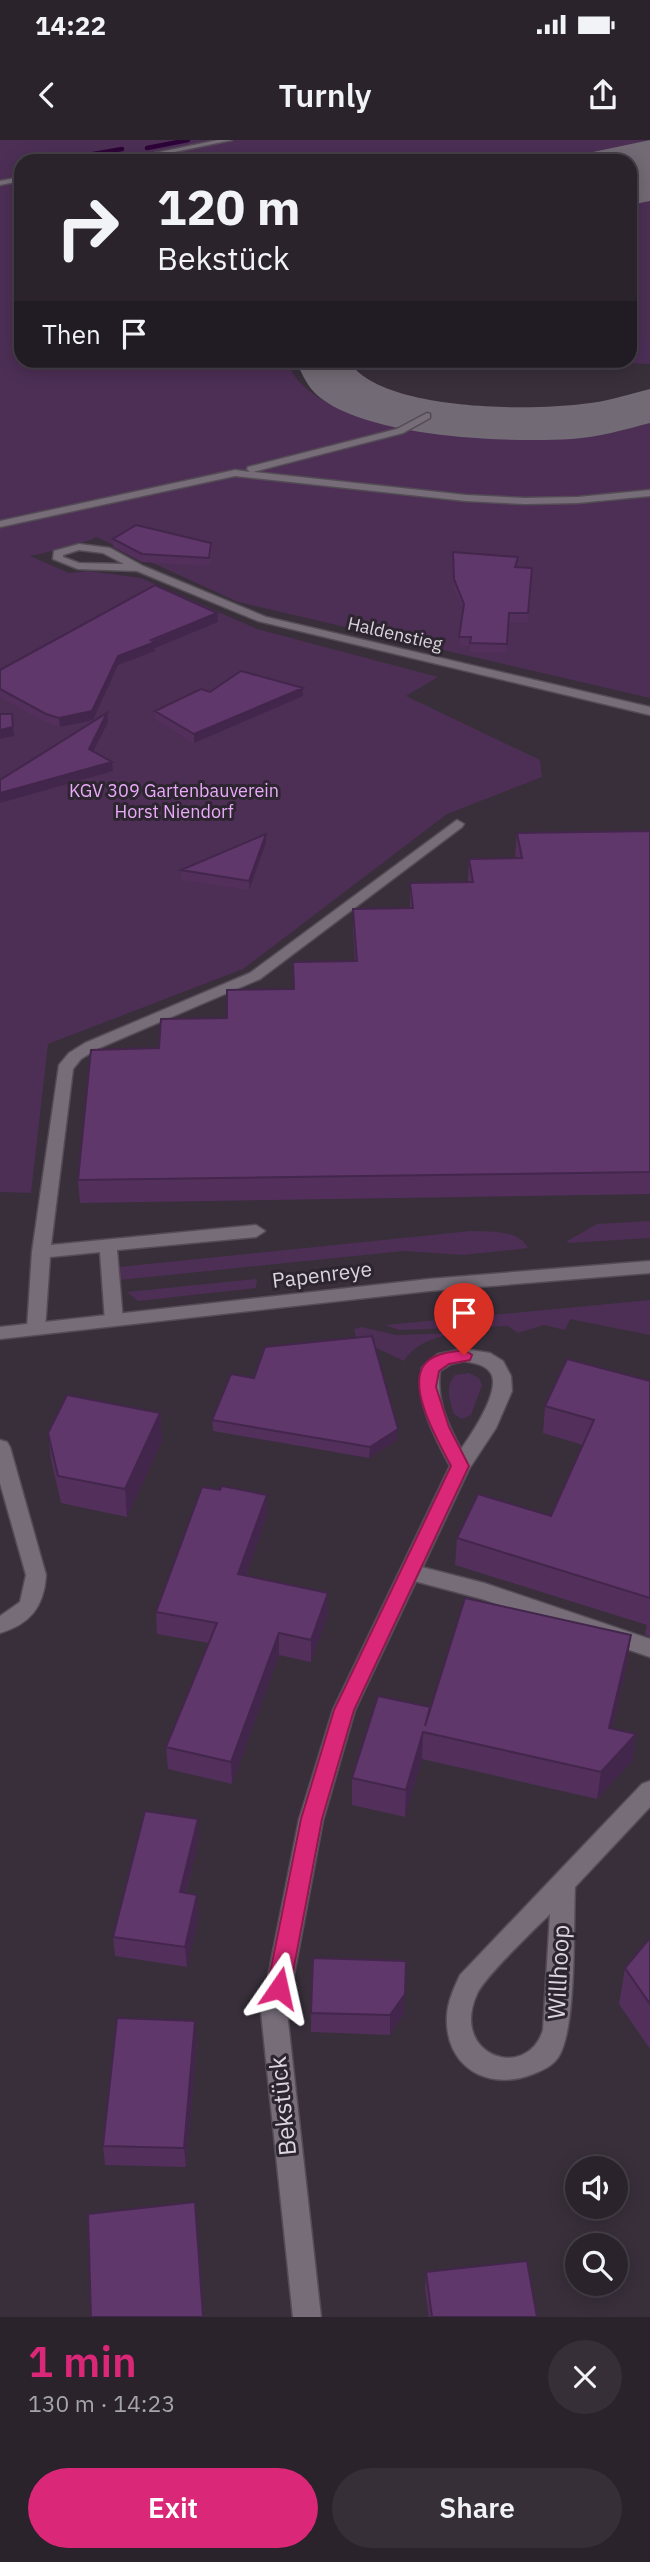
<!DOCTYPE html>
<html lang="en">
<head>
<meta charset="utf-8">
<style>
	:root { --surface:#2a232c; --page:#362f38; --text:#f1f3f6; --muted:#a5a4a9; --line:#464048; --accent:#db2777 }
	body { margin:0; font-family:"IBM Plex Sans",sans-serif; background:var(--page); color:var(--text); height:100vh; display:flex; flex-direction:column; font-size:26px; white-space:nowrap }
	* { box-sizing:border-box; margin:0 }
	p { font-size:23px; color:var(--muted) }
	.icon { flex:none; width:38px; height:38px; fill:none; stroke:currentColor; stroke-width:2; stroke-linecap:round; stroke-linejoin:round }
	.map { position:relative; height:2177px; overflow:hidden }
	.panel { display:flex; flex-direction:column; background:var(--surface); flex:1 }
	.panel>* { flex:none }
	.hud { position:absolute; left:14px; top:14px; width:623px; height:214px; border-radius:21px; box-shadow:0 4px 18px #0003,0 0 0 2px var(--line); background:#2a232c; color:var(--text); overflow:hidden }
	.tools { position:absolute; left:565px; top:2016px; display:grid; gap:14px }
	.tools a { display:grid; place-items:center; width:63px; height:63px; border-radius:50%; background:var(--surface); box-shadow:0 4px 18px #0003,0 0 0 2px var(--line); font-size:35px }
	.pin { position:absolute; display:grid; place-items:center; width:60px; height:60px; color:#fff; margin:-72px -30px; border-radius:50% 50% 50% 0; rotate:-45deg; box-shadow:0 0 7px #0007 }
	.pin .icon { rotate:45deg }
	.me { position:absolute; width:77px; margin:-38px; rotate:11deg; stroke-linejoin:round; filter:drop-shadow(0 0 5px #0008) }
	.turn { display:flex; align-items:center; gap:24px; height:147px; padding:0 28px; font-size:32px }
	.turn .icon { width:91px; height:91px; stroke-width:2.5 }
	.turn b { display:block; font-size:49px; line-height:60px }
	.then { display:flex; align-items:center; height:66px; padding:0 28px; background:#0003; gap:14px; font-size:26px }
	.round { display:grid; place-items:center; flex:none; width:74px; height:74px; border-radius:37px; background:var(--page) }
	.overview { display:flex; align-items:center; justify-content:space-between; height:119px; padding:0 28px }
	h1 { font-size:42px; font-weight:600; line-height:52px; color:var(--accent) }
	.cta { display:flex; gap:14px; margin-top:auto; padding:14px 28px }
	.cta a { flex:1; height:80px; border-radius:42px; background:var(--accent); color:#fff; font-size:28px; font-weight:600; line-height:80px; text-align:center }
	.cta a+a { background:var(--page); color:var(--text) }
	.status { display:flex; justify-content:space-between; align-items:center; height:49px; padding:0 35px; background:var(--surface); direction:ltr }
	.status svg { height:19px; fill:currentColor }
	header { display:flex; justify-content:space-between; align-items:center; height:91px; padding:0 28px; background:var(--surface); font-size:32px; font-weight:600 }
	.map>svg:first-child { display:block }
</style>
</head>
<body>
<div class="status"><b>14:22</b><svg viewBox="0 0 49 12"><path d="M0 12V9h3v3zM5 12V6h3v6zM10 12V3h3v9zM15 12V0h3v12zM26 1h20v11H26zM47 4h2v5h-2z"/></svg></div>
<header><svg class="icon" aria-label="back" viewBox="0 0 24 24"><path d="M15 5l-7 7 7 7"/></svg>Turnly<svg class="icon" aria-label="share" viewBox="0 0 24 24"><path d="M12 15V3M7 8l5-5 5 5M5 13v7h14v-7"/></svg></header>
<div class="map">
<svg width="650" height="2177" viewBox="0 0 650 2177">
	<rect width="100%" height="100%" fill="#382f3a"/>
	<!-- green -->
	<path fill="#4d2f55" d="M 0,0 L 650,0 L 650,5 L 577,21 L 21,21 L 21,220 L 288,221 C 304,289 487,300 544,297 C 580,295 615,290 650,282 L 650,558 L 238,462 L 96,397 C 90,402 41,414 30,416 L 69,433 L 89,431 L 141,438 L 257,489 L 438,537 L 406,556 L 540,620 L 542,637 L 447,674 L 243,829 L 48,904 L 31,1053 L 0,1052 Z
		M 650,53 L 650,224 L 562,221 L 630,220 L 630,57 Z
		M 650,1081 L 650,1098 L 568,1103 L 567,1101 L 597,1084 Z
		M 471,1091 C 490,1092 518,1089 528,1108 L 463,1115 L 404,1111 L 120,1140 L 119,1127 Z
		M 257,1139 L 256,1148 L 138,1161 L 127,1152 Z
		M 650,1160 L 650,1195 L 570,1179 L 565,1190 L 544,1185 L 518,1193 L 508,1186 L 399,1190 L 385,1185 Z
		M 362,1187 L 396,1195 L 460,1193 C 438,1196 416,1202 404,1221 L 372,1206 L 359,1208 L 354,1189 Z
		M 469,1233 L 479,1238 L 482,1245 L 471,1275 L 462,1279 L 454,1274 C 449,1259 445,1247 455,1235 Z"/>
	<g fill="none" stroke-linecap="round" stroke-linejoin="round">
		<!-- stream -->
		<path stroke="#2d0437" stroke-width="4.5" d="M 147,8 L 188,0
			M 54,21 L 122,9"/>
		<!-- taxiway -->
		<path fill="#726a74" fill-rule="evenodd" d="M 295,220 L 348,220 C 378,271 528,271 582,264 C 605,262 627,255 650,249 L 650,283 C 624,290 598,297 572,299 C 510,303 359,298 314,252 C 306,244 301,231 295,220 Z"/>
		<!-- runway -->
		<path fill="#726a74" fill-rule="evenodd" d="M 650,0 L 650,61 L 630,65 L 630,21 L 587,21 L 593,12 Z"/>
		<!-- lane casing -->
		<g stroke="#544c55" stroke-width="3">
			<path id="lane" d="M 218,0 L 232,0 L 131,21 L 116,21 Z
				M 21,37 L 21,41 L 0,45 L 0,41 Z
				M 427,273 L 430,274 L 430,278 L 403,293 L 253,332 L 466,355 L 525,358 L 578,357 L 650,350 L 650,356 L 578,363 L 525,364 L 466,361 L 235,336 L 0,387 L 0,381 L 235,330 L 250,332 L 247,329 L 248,327 L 397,289 Z
				M 457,680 L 464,684 L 462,687 L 260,839 L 97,909 L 81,919 L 73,929 L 51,1105 L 256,1085 L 265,1091 L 256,1097 L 117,1110 L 123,1181 L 121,1185 L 107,1185 L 105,1181 L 100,1112 L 50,1117 L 45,1189 L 43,1193 L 29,1193 L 27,1189 L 32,1112 L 59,925 L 69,913 L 85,903 L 250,833 Z
				M 0,1300 L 7,1302 L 10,1307 L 46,1435 C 44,1467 30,1484 0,1493 L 0,1476 L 20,1462 L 26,1435 L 0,1343 Z
				M 410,1424 L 484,1443 L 650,1499 L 650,1517 L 482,1459 L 403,1438 L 400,1432 L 403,1426 Z"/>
		</g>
		<!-- street casing -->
		<g stroke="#544c55" stroke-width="3">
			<path id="street" d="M 79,404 L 110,408 L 143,426 L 266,477 L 650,567 L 650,575 L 258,481 L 137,431 L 78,429 L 53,419 L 54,411 ZM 79,410 L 103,413 L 124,424 L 79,423 L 63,417 L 63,415 Z
				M 464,1209 L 490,1213 L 503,1221 L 511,1236 L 512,1251 L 496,1288 L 469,1329 L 355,1570 L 323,1680 L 287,1872 L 321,2177 L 293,2177 L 261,1872 L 299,1680 L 333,1570 L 450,1326 C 433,1294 417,1265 422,1228 L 438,1214 ZM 464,1221 C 473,1223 484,1224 490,1232 C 503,1248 471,1295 461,1309 C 448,1285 436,1260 440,1231 L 451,1224 Z
				M 650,1641 L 650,1667 L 575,1747 C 573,1786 577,1885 559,1916 C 553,1926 543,1930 533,1934 C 488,1952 444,1927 447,1875 C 448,1861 454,1848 460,1835 L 642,1644 ZM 550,1774 L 543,1890 C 527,1942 449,1916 477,1854 C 485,1836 533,1791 550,1774 Z"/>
		</g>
		<!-- secondary casing -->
		<g stroke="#544c55" stroke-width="3">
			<path id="secondary" d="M 650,1121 L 650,1133 L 429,1151 L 0,1199 L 0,1187 L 429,1139 Z"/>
		</g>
		<!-- lane -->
		<use href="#lane" fill="#766d79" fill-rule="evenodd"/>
		<!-- street -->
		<use href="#street" fill="#766d79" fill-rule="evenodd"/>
		<!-- secondary -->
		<use href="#secondary" fill="#766d79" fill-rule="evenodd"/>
	</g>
	<!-- wall -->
	<path fill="#532f5c" d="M 113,399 L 211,403 L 212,411 L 209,426 L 142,422 L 113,407 Z
		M 453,412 L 517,425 L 517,427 L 532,428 L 528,482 L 509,482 L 506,513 L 470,512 L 470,506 L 459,505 L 463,471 L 454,448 Z
		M 218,482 L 155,508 L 155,511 L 118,525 L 93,580 L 60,587 L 47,583 L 0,557 L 0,530 Z
		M 210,552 L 303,556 L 194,603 L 156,580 L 155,571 Z
		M 650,691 L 650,1054 L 80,1063 L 78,1040 L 159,908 L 355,821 L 353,790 L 353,769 L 410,768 L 410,743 L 468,742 L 469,719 L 516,718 L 515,714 L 517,693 Z
		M 266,694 L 266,703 L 249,750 L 182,740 L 181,730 Z
		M 650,1241 L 650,1497 L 645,1495 L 647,1485 L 455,1425 L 457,1398 L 551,1376 L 583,1305 L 543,1293 L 545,1266 Z
		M 160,1273 L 162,1301 L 127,1377 L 61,1363 L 51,1320 L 48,1293 Z
		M 212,1280 L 397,1300 L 369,1318 L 213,1291 Z
		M 220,1350 L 267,1355 L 267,1376 L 246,1436 L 328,1453 L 328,1474 L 311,1522 L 279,1515 L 232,1644 L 168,1629 L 166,1607 L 209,1503 L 157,1494 L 156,1472 Z
		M 631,1495 L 627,1523 L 612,1589 L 636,1594 L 632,1621 L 597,1659 L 422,1619 L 405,1677 L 352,1665 L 352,1638 L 430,1568 Z
		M 199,1699 L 186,1753 L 199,1775 L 187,1827 L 115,1816 L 113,1797 Z
		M 650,1798 L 650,1909 L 619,1864 L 625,1828 Z
		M 311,1873 L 404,1873 L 390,1895 L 311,1892 Z
		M 197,1900 L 186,2027 L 105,2025 L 103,2006 Z
		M 426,2132 L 537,2177 L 429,2177 L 425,2149 Z"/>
	<!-- shaded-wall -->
	<path fill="#43264b" d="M 217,473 L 218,482 L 155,508 L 155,511 L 118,525 L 93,580 L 60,587 L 59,578 L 118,516 Z
		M 303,548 L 303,556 L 194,603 L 194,594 Z
		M 107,573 L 108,582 L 90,618 L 89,609 Z
		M 13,587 L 14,596 L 0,599 L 0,590 Z
		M 112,622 L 113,631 L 0,663 L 0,653 Z
		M 266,694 L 266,703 L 249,750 L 249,741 Z
		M 160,1273 L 162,1301 L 127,1377 L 125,1349 Z
		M 398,1289 L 397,1300 L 369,1318 L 370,1307 Z
		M 267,1355 L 267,1376 L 239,1456 L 238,1434 Z
		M 328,1453 L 328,1474 L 311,1522 L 311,1500 Z
		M 279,1493 L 279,1515 L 232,1644 L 231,1622 Z
		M 631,1495 L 627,1523 L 606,1616 L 609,1588 Z
		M 423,1592 L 422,1619 L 405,1677 L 406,1650 Z
		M 636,1594 L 632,1621 L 597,1659 L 601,1632 Z
		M 198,1679 L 199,1699 L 181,1772 L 180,1752 Z
		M 197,1755 L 199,1775 L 187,1827 L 185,1807 Z
		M 405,1854 L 404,1873 L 390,1895 L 390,1875 Z
		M 195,1881 L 197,1900 L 186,2027 L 184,2008 Z"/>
	<!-- building -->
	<path fill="#60376b" stroke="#43264b" stroke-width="2" d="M 136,385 L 211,403 L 209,418 L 142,414 L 113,399 Z
		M 453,412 L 518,417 L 515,427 L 532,428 L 528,473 L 509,473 L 507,504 L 470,503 L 471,497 L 459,497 L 464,464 L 454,439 Z
		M 155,445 L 217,473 L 151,500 L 155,502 L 118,516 L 92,571 L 59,578 L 46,574 L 0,549 L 0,530 Z
		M 241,531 L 303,548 L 194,594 L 155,571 L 201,549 L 210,552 Z
		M 107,573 L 89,609 L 112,622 L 0,653 L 0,640 Z
		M 0,574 L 12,574 L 13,587 L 0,590 Z
		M 650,691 L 650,1032 L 78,1040 L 91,910 L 159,908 L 161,879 L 227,878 L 227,850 L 294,849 L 293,822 L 357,821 L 353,769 L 413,768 L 410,743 L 473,742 L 469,719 L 522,718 L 517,693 Z
		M 266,694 L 249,741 L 181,730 Z
		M 372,1196 L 398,1289 L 370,1307 L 212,1280 L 231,1234 L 254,1238 L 265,1207 Z
		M 567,1219 L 650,1241 L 650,1458 L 457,1398 L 478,1354 L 551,1376 L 594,1280 L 545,1266 Z
		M 67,1255 L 160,1273 L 125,1349 L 58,1336 L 48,1293 Z
		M 222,1346 L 267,1355 L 238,1434 L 328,1453 L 311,1500 L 279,1493 L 231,1622 L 166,1607 L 217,1483 L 156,1472 L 202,1347 L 220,1350 Z
		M 465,1458 L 631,1495 L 609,1588 L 636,1594 L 601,1632 L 423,1592 L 406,1650 L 352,1638 L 378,1556 L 430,1567 L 425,1586 Z
		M 145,1671 L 198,1679 L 180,1752 L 197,1755 L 185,1807 L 113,1797 Z
		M 650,1798 L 650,1864 L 625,1828 Z
		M 313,1818 L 406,1821 L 405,1854 L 390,1875 L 311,1873 Z
		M 117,1878 L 195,1881 L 184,2008 L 103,2006 Z
		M 195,2062 L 203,2177 L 91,2177 L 88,2074 Z
		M 527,2121 L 537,2177 L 432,2177 L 426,2132 Z"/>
	<!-- route -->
	<path fill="#db2777" stroke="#8e194d" stroke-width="2" d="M 464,1210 L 472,1215 L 470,1220 L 449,1224 L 439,1231 L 436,1247 L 449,1287 L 469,1326 L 354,1570 L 322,1679 L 290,1848 L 287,1856 L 279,1859 L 271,1856 L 267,1848 L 301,1679 L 334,1570 L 451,1326 C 439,1303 407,1249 424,1225 C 433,1213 451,1212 464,1210 Z"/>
	<g text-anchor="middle" stroke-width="6" stroke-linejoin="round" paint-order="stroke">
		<!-- far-street labels -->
		<g font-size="18" fill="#dbd5dc" stroke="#2d2530">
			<text transform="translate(395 494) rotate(13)" y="6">Haldenstieg</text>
		</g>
		<!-- far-park labels -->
		<g font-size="18" fill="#e9aaf9" stroke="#2d2530">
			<text x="174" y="657">KGV 309 Gartenbauverein<tspan x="174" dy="21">Horst Niendorf</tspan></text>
		</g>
		<!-- street labels -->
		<g font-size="21" fill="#dbd5dc" stroke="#2d2530">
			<text transform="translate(322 1135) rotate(-7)" y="7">Papenreye</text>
		</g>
		<!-- near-street labels -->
		<g font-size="24" fill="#dbd5dc" stroke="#2d2530">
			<text transform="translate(559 1832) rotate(-87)" y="8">Willhoop</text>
			<text transform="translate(283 1966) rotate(-96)" y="8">Bekstück</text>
		</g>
	</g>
</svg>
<div class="tools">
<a><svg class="icon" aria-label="sound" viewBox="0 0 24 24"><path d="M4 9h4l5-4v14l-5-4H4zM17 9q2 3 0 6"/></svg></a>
<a><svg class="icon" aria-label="search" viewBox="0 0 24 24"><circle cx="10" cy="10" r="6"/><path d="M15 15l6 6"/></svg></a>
</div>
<div class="pin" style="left:464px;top:1215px;background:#d93025"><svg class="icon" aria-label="arrive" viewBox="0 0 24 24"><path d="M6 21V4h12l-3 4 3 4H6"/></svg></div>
<svg class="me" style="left:279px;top:1848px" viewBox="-20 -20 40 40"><path d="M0-17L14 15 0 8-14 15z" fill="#db2777" stroke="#fff" stroke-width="4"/></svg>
<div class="hud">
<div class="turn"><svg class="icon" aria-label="right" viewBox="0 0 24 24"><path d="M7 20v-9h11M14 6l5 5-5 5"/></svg><div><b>120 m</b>Bekstück</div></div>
<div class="then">Then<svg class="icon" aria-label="arrive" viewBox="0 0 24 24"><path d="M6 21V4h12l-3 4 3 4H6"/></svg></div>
</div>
</div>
<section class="panel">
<div class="overview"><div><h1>1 min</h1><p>130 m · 14:23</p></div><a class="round"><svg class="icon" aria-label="close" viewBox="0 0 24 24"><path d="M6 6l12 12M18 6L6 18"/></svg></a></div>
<div class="cta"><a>Exit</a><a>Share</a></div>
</section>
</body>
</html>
